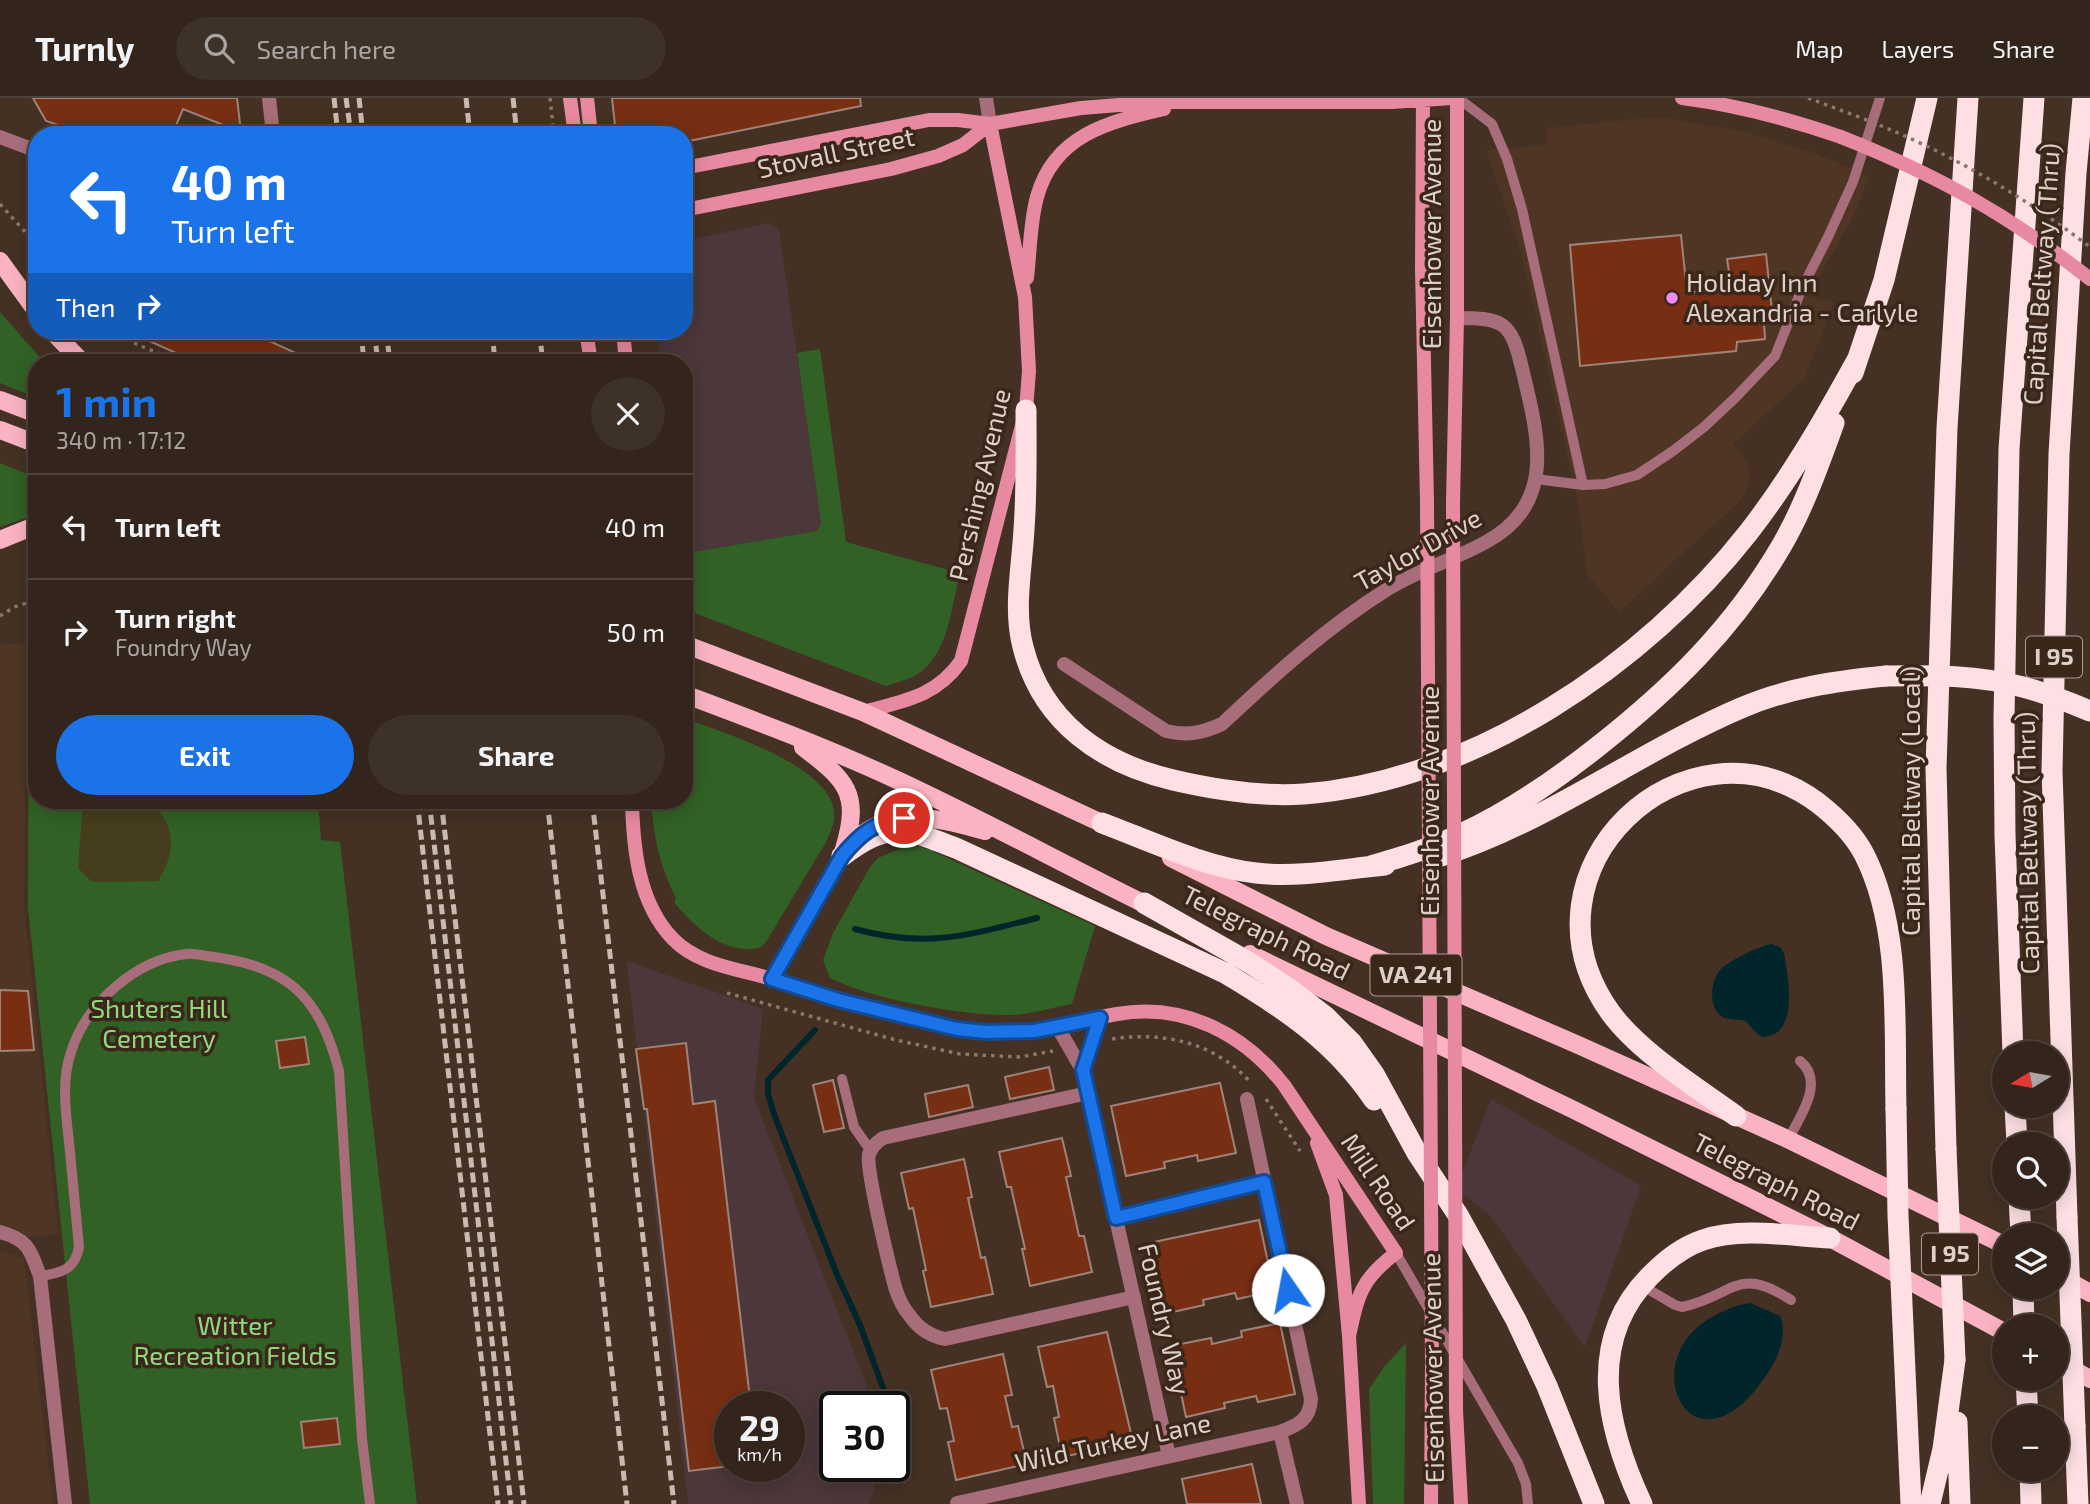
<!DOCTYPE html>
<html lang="en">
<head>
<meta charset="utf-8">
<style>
	:root { --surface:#33251b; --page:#3e3128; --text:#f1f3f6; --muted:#a9a5a3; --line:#4e423a; --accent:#1a73e8 }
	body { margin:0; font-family:"Exo 2",sans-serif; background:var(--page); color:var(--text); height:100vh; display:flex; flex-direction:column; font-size:26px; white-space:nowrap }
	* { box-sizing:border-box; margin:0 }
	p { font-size:23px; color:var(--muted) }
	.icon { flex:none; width:38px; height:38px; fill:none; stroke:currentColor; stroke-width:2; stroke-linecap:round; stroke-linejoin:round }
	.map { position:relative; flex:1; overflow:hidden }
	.side { position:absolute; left:28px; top:256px; width:665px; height:455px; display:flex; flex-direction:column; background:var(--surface); border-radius:28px; box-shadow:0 4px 18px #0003,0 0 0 2px var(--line) }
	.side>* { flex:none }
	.banner { position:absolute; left:28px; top:28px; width:665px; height:214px; border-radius:28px; box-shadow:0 4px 18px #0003,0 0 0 2px var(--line); background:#1a73e8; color:#fff; overflow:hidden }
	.needle { width:46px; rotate:259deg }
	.fabs { position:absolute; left:1992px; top:943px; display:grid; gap:14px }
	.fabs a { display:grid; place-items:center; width:77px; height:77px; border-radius:50%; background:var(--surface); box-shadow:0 4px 18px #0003,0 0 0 2px var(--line); font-size:35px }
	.speed { position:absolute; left:714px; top:1293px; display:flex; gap:14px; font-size:35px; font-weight:700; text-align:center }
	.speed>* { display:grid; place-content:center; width:91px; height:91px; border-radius:50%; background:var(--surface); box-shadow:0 4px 18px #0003,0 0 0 2px var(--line); line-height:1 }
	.speed small { font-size:18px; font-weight:400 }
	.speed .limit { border:4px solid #111; border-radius:10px; background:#fff; color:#111 }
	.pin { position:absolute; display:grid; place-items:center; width:60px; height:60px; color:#fff; margin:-30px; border:4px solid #fff; border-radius:50%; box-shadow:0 2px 7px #0007 }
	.me { position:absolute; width:77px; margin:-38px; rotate:348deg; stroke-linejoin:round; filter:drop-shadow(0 0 5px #0008) }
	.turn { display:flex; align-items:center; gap:24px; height:147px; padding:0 28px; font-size:32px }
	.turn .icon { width:91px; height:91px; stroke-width:2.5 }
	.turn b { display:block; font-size:49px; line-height:60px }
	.then { display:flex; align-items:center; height:66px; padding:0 28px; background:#0003; gap:14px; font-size:26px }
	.round { display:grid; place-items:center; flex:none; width:74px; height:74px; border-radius:37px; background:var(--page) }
	.summary { display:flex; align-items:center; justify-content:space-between; height:119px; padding:0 28px }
	h1 { font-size:42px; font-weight:700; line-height:52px; color:var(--accent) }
	.action { display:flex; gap:14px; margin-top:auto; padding:14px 28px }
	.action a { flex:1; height:80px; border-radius:42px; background:var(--accent); color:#fff; font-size:28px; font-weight:700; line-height:80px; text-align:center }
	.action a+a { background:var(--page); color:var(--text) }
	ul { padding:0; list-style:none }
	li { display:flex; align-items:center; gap:21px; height:105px; padding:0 28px; border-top:2px solid var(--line) }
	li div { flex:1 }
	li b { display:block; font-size:26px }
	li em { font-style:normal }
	header { display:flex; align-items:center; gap:42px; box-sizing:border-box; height:98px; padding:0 35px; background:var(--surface); border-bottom:2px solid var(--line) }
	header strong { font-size:33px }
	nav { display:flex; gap:38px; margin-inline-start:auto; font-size:24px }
	.search { width:490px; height:63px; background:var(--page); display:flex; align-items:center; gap:18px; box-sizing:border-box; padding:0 24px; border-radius:38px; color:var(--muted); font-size:26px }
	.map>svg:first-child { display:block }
</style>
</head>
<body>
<header>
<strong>Turnly</strong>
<div class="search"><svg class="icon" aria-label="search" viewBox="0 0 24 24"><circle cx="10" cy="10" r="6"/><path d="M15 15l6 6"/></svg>Search here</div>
<nav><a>Map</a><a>Layers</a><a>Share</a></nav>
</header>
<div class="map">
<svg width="2090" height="1406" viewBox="0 0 2090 1406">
	<rect width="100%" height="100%" fill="#443124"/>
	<!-- built -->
	<path fill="#4f3624" d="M 1657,19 L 1742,33 L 1816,56 L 1869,78 L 1857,111 L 1808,199 L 1834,204 L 1805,280 L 1733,346 L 1748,365 L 1750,384 L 1742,401 L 1619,514 L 1587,476 L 1578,403 L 1521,155 L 1486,52 L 1547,47 L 1547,30 Z
		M 26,545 L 24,809 L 58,1136 L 0,1142 L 0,547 Z
		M 0,1152 L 24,1161 L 53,1406 L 0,1406 Z"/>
	<!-- industrial -->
	<path fill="#4c373a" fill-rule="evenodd" d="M 769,125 L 779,132 L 821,425 L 817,433 L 692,454 L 684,416 L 684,264 L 661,264 L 656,233 L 684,233 L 684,143 Z
		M 627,863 L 763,911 L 754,1000 L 875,1309 L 835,1309 L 835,1368 L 876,1369 L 874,1392 L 868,1406 L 688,1406 ZM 730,1309 L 789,1309 L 789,1368 L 730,1368 Z
		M 1491,1001 L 1641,1088 L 1585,1249 L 1488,1115 L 1456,1091 Z"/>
	<!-- green -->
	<path fill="#316125" d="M 0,214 L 44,264 L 37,264 L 37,300 L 0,285 Z
		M 820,251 L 846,444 L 960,475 C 952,506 949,551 922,573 C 912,581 898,584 886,588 L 684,511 L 684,416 L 693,454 L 817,433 L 821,425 L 797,255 Z
		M 0,365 L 37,380 L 37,416 L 0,429 Z
		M 37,539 L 37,702 L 318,702 L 321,742 L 340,744 L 417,1406 L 90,1406 L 28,810 L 29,557 Z
		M 684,620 C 724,635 820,664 833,708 C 837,720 831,733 826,744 L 766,844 L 759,850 C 725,857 694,829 674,804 L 676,800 C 659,766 654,739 651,702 L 684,702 Z
		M 910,746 L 930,752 L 1095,828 L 1072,906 C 1050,910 1025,918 1003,917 C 955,916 872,901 830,880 L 823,862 L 833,835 L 870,769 L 878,760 Z
		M 1406,1245 L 1404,1406 L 1373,1406 L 1369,1291 L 1384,1269 Z"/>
	<!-- sand -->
	<path fill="#463d1d" d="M 85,702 L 149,702 C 176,726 177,753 158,783 L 92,784 L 78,770 L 83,703 Z"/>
	<!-- water -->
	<path fill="#00252a" d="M 1771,846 L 1780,849 L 1784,855 C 1788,880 1800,938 1762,939 L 1754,933 L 1747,924 C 1737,919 1725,925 1717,914 C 1709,903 1711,881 1721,871 C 1731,862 1757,849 1771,846 Z
		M 1750,1205 L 1780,1218 C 1789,1240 1776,1264 1763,1282 C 1692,1382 1634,1265 1710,1220 C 1723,1213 1735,1207 1750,1205 Z"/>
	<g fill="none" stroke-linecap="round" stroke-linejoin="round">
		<!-- stream -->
		<path stroke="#00252a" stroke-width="6" d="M 855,831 C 926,851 968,837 1037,820
			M 815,932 L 768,982 L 768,996 L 775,1019 L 838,1179 L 860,1227 L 890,1309
			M 894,1329 L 894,1343"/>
	</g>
	<!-- building -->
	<path fill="#772e13" stroke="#9e837a" stroke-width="2" d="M 33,0 L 237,0 L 241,34 L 183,11 L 172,37 L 75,37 L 76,33 L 46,23 Z
		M 612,0 L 860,0 L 861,8 L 684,44 L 684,37 L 616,37 Z
		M 1681,137 L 1687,194 L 1732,193 L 1727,161 L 1766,156 L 1773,223 L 1764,224 L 1765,241 L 1737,244 L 1736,253 L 1580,268 L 1570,147 Z
		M 127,233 L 268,233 L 267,242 L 315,264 L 196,264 Z
		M 0,892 L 28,893 L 34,952 L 0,953 Z
		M 305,939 L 309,966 L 280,970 L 276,943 Z
		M 686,945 L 693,1006 L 715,1003 L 751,1309 L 730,1309 L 730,1368 L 689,1373 L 647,1011 L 644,1011 L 636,951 Z
		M 1049,969 L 1054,992 L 1010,1001 L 1005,979 Z
		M 833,982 L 844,1030 L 824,1034 L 813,987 Z
		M 1220,985 L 1236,1055 L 1198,1063 L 1197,1057 L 1164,1064 L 1165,1070 L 1126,1078 L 1111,1008 Z
		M 968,987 L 973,1009 L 929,1019 L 925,996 Z
		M 1062,1040 L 1071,1078 L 1066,1079 L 1079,1138 L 1084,1138 L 1092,1174 L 1030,1188 L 1022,1151 L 1025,1151 L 1011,1089 L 1007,1089 L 999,1054 Z
		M 964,1061 L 972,1099 L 968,1100 L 981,1160 L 985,1159 L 993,1196 L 931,1209 L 923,1173 L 926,1172 L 913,1110 L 909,1111 L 901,1075 Z
		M 1259,1122 L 1274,1193 L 1237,1201 L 1235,1195 L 1203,1202 L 1204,1207 L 1164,1216 L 1149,1145 Z
		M 1280,1225 L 1295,1296 L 1258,1304 L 1256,1298 L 1224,1305 L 1225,1310 L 1186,1319 L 1171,1248 L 1211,1240 L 1212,1246 L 1242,1239 L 1241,1233 Z
		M 1107,1234 L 1133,1344 L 1062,1359 L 1054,1320 L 1059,1319 L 1053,1288 L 1047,1289 L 1038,1249 Z
		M 1003,1256 L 1012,1297 L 1005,1298 L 1012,1329 L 1018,1328 L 1027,1366 L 956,1382 L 948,1344 L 954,1343 L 947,1310 L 940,1311 L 931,1272 Z
		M 337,1320 L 340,1346 L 304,1350 L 301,1324 Z
		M 1252,1366 L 1261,1406 L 1187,1406 L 1182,1381 Z"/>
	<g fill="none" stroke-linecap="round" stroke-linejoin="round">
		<!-- path -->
		<path stroke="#88786d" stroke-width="3.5" stroke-dasharray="3.5 5" stroke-linecap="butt" d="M 550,0 L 554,37
			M 1808,0 L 1848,15
			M 0,106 L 37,147
			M 122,233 L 134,245 L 179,264
			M 0,518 L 14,509 L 37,502
			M 727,895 L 896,942 L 960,956 L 1020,959 L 1053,953
			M 1112,941 C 1164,933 1216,945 1251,985
			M 1266,1001 L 1300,1053"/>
		<!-- lane -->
		<path stroke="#a76d7a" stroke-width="10" d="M 1458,0 L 1492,26 L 1507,61 L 1522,111 L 1583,387
			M 1536,381 L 1583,387 L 1605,386 L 1637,377 L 1673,353 L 1704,329 L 1735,300 L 1775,258 L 1803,188 L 1828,139 L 1853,84 L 1880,0
			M 842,981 L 854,1029 L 871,1053
			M 1788,1042 C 1799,1020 1826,984 1800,963
			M 1116,1120 L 1264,1084
			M 1396,1155 L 1518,1365 L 1526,1386 L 1528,1406
			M 40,1178 C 61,1175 75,1172 79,1149 C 76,1118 73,1086 70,1054 C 67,1022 60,986 71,954 C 86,906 135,862 186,856 C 193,855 201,857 207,858 C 239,862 270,869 295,890 C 320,912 331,943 339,973 L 362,1341 L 370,1406
			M 1641,1187 L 1675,1207 L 1682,1209 C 1733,1199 1736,1166 1791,1202"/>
		<!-- street -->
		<path stroke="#a76d7a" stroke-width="14" d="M 269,0 L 273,37
			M 986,0 L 990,26
			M 0,39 L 37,53
			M 1064,566 L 1166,633 C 1188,638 1202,635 1222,626 C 1273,578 1327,529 1386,492 C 1417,472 1454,462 1486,444 C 1559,405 1537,334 1522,270 C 1511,223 1503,220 1457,220
			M 1057,928 L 1083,973 L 1169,1358
			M 1083,973 L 1100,920
			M 1088,995 L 883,1040 C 877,1044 872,1048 869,1056 C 865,1069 890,1170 895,1189 C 898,1199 903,1210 910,1218 C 919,1231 930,1238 945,1241 L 1134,1199
			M 0,1134 C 29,1142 30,1152 40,1178 L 65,1406
			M 1280,1334 L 1297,1406
			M 957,1405 L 1280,1334 C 1298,1327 1310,1322 1311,1301 L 1247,1001"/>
		<!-- secondary -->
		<path stroke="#e78aa1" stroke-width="14" d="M 570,0 L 575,37
			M 587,0 L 591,37
			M 1423,0 L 1422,171 L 1427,403
			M 1682,0 C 1737,7 1789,21 1841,39
			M 684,70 L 929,22 L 958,22 L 990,26 L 1081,10 L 1157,4 L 1392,4 L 1452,0
			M 684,112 L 891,71 L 938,58 L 963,47 L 990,26
			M 1027,180 C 1030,154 1030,124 1037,99 C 1054,37 1108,24 1164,11
			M 586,233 L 591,264
			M 623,233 L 626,264
			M 1453,404 L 1457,220 L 1457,0
			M 863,614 C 903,603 936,599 961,563 L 1026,312 L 1029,273 L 1025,199 L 990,26
			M 632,702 C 633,749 638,805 673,841 C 699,868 741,871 775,882 C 818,895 860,907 903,918 C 938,927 972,935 1008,935 C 1045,934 1081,922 1117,916 C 1184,904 1244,936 1284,987 L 1396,1155 C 1361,1181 1358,1197 1349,1238
			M 772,881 L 842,758
			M 1317,1045 L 1336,1097 L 1349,1238 L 1359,1406
			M 1456,1312 L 1461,1406
			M 1431,1406 L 1432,1269"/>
		<!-- primary -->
		<path stroke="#fbb3c3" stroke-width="18" d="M 0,163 L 37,214
			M 52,233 L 82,264
			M 0,302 L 37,316
			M 0,332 L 37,346
			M 0,442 L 37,427
			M 684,546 L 863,614 L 1112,730
			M 684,596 C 756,623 828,650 897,682 C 985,723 1069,769 1155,811
			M 803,649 C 846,682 861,695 844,751
			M 856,741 C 895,707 940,721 985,733
			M 1171,760 L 1326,838 L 1576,946 L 1783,1039 L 2004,1147
			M 1250,856 L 1572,1011 L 1830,1140 L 2004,1234
			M 2056,1176 L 2090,1195
			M 2056,1262 L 2090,1281"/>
		<!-- highway -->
		<path stroke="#fddfe4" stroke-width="21" d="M 1853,275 L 1884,182 L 1927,0
			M 1026,312 C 1026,352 1027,392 1024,431 C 1022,470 1013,511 1023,549 C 1042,624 1101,665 1173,682 C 1216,692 1259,699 1304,696 C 1474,683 1645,566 1748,435 C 1790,381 1824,322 1857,262
			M 1102,725 C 1150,743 1204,769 1256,775 C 1299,780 1342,771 1385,767
			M 842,758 C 890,722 905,730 958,751 L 1225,875 C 1284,910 1335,944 1374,1002
			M 1441,758 C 1548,724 1638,654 1741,610 C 1787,590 1836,583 1886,578
			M 1371,768 C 1401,759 1432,750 1461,736 C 1509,714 1554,683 1596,650 C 1671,591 1733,531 1782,447 C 1804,409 1819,366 1834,325
			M 1144,805 L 1250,865 L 1291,892 L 1325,918 L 1352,945 L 1374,976 L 1417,1055 L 1458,1117 L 1516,1222 L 1547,1288 L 1594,1406
			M 2013,956 L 2005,737 L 2004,620 L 2009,351 L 2034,0
			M 2015,1008 L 2017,1046
			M 1736,1018 C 1696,989 1639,954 1610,914 C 1509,772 1686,607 1818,705 C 1836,719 1853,735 1864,756 C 1902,830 1894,930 1896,1011
			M 1946,1051 L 1936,670 L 1947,330 L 1968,0
			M 2019,1099 L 2021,1138
			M 2067,1119 L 2052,673 L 2059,356 L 2076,75 L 2083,0
			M 2023,1190 L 2024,1228
			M 2026,1281 L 2028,1320
			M 1957,1324 L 1960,1406
			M 2075,1329 L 2078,1406
			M 2030,1372 L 2031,1406
			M 1642,1406 C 1607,1331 1585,1243 1650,1178 C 1666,1162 1682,1149 1703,1142 C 1740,1129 1791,1138 1830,1140
			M 1930,1406 L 1943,1351 L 1955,1262"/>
		<!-- rail -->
		<path stroke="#c9bbb2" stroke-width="5" stroke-dasharray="10 5" stroke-linecap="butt" d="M 334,0 L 338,37
			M 346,0 L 351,37
			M 359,0 L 363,37
			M 466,0 L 470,37
			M 513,0 L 517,37
			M 361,233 L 364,264
			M 374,233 L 378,264
			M 386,233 L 390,264
			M 492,233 L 495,264
			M 539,233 L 543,264
			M 417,702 L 498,1406
			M 429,702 L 511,1406
			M 441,702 L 524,1406
			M 547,702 L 627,1406
			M 592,702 L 674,1406"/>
		<!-- path-bridge -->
		<path stroke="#88786d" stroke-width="3.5" stroke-dasharray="3.5 5" stroke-linecap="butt" d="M 1848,15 C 1936,47 2015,92 2090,149"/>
		<!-- secondary-bridge -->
		<path stroke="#e78aa1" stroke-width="14" d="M 1841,39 C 1937,77 2009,117 2090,181
			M 1427,403 L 1432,1269
			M 1453,404 L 1456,1312"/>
		<!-- highway-bridge -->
		<path stroke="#fddfe4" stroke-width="21" d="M 1886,578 C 1932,577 1978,577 2023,589 C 2046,595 2068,604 2090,613
			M 1896,1011 L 1898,1117 L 1911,1406
			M 1946,1051 L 1955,1262
			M 2067,1119 L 2075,1329"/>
	</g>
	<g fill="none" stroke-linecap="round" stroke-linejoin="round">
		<!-- route casing -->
		<g stroke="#114b97" stroke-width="18">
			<path id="route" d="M 904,720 C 875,724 860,736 842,758 L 772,881 L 838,902 L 957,931 L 986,934 L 1034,933 L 1100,920 L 1083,972 L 1116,1120 L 1264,1084 L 1288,1192"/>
		</g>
		<!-- route -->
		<use href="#route" stroke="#1a73e8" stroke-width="12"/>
	</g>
	<!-- markers -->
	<circle fill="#f38af2" stroke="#3a271a" stroke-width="2.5" cx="1672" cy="200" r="7"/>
	<g text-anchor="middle" stroke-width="7" stroke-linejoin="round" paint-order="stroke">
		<!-- shield labels -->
		<g fill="#3a271a" stroke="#ac9d94" stroke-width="2">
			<rect x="2026" y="538.5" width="56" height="41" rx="5"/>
			<rect x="1370.5" y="856.5" width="91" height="41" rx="5"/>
			<rect x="1922" y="1135.5" width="56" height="41" rx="5"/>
		</g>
		<g font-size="24" font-weight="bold" fill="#ddd0c8">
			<text x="2054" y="567">I 95</text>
			<text x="1416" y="885">VA 241</text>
			<text x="1950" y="1164">I 95</text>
		</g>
		<!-- street labels -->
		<g font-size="26" fill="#ddd0c8" stroke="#3a271a">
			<text transform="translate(836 55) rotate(-12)" y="9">Stovall Street</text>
			<text transform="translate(1432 136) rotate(-90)" y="9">Eisenhower Avenue</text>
			<text transform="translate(2042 176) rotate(-86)" y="9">Capital Beltway (Thru)</text>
			<text transform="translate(980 387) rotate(-77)" y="9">Pershing Avenue</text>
			<text transform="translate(1418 452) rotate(-29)" y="9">Taylor Drive</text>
			<text transform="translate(1430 703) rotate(-90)" y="9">Eisenhower Avenue</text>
			<text transform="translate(1911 703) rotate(-90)" y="9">Capital Beltway (Local)</text>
			<text transform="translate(2028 745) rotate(-91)" y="9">Capital Beltway (Thru)</text>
			<text transform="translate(1266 835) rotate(26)" y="9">Telegraph Road</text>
			<text transform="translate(1378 1084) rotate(56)" y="9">Mill Road</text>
			<text transform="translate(1776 1084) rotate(27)" y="9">Telegraph Road</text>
			<text transform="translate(1164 1221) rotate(77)" y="9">Foundry Way</text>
			<text transform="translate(1433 1270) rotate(-91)" y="9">Eisenhower Avenue</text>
			<text transform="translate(1113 1345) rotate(-12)" y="9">Wild Turkey Lane</text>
		</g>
		<!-- poi labels -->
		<g font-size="26" fill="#ddd0c8" stroke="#3a271a" text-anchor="start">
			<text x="1686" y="194">Holiday Inn<tspan x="1686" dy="30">Alexandria - Carlyle</tspan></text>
		</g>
		<!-- park labels -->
		<g font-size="26" fill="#90d77f" stroke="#3a271a">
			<text x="159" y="920">Shuters Hill<tspan x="159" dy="30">Cemetery</tspan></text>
			<text x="235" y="1237">Witter<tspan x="235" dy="30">Recreation Fields</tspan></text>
		</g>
	</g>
</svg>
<div class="fabs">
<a><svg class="needle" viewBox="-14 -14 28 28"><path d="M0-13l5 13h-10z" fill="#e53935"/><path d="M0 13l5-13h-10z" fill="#a9a5a3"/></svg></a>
<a><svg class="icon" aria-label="search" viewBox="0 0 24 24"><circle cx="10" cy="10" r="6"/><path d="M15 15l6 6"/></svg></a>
<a><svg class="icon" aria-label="layers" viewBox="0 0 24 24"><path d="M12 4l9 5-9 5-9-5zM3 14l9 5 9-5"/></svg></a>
<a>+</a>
<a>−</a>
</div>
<div class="speed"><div>29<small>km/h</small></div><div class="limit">30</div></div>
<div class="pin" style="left:904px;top:720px;background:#d93025"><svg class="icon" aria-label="arrive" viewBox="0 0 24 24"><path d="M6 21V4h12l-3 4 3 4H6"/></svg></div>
<svg class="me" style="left:1288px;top:1192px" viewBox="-20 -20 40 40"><circle r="19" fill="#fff"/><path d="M0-13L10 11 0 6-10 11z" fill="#1a73e8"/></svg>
<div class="banner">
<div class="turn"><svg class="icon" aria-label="left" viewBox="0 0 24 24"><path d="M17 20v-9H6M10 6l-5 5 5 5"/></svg><div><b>40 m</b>Turn left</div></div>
<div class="then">Then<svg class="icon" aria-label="right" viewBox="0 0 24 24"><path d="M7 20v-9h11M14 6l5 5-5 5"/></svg></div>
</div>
<section class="side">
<div class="summary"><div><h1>1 min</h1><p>340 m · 17:12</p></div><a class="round"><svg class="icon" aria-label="close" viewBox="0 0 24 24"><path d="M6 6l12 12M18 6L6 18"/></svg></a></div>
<ul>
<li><svg class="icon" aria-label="left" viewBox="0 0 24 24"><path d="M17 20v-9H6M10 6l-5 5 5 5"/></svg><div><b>Turn left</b></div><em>40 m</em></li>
<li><svg class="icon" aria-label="right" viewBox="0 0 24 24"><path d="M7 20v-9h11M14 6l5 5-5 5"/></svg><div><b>Turn right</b><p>Foundry Way</p></div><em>50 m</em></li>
</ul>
<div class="action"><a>Exit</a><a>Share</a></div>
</section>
</div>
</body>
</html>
